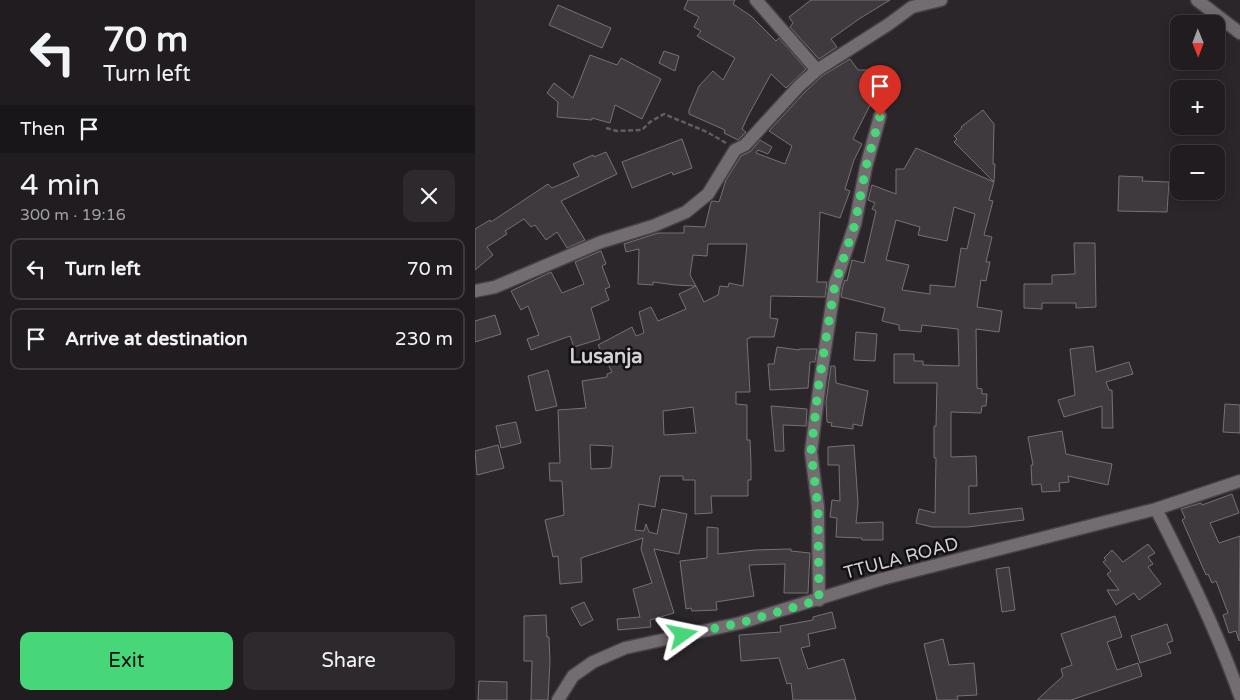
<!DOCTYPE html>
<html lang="en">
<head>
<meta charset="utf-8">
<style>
	:root { --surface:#201c20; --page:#2d292d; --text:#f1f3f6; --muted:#a2a1a5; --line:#3d3a3e; --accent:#48d778 }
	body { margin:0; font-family:"Varela Round",sans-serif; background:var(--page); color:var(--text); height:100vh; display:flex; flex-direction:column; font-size:19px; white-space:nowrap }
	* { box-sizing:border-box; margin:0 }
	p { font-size:16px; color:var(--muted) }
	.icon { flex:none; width:28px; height:28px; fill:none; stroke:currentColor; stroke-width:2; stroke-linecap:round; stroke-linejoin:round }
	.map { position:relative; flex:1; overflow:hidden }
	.details { display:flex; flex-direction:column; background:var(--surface); width:475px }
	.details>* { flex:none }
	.guide { background:#201c20; color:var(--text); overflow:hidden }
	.needle { width:32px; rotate:179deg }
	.fabs { position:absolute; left:695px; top:15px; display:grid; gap:10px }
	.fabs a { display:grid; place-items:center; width:55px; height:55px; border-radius:10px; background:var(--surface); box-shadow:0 2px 12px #0003,0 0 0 1px var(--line); font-size:25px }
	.pin { position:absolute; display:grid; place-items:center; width:42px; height:42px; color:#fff; margin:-51px -21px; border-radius:50% 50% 50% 0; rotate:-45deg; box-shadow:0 0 5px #0007 }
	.pin .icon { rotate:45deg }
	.me { position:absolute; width:55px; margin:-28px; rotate:78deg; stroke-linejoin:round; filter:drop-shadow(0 0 4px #0008) }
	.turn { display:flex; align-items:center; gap:18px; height:105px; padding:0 20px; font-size:22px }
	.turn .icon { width:65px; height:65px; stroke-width:2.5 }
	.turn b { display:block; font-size:35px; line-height:42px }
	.then { display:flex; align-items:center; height:48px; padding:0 20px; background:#0003; gap:10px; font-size:19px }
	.round { display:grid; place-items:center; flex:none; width:52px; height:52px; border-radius:10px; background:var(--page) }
	.head { display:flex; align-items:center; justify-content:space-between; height:85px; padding:0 20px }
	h1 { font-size:30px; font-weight:600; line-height:38px }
	.button { display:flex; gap:10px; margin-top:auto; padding:10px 20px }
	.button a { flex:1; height:58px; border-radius:10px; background:var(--accent); color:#111; font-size:20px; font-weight:600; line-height:58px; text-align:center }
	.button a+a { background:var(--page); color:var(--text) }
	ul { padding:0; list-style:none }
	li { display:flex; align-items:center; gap:15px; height:62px; margin:0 10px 8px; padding:0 10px; border:2px solid var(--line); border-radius:10px }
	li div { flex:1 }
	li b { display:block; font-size:19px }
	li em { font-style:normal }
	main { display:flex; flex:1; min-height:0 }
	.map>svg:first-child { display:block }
</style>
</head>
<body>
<main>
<section class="details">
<div class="guide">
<div class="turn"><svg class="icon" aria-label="left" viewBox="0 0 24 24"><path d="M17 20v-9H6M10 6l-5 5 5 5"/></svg><div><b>70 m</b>Turn left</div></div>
<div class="then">Then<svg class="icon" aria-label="arrive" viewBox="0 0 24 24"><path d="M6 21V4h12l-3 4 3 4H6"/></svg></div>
</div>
<div class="head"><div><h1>4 min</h1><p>300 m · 19:16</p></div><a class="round"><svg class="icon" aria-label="close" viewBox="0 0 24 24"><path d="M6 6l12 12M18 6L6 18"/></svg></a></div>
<ul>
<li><svg class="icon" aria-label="left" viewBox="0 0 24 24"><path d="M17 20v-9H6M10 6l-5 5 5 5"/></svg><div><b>Turn left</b></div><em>70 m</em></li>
<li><svg class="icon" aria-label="arrive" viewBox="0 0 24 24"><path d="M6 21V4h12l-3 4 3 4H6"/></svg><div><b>Arrive at destination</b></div><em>230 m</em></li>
</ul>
<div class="button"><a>Exit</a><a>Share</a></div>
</section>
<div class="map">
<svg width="765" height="700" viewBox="0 0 765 700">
	<rect width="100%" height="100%" fill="#2b262a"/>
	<!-- building -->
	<path fill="#3f3a3e" stroke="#767175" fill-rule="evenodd" d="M 213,0 L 260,0 L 258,4 L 276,16 L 301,41 L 304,38 L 331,69 L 311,88 L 296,74 L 273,116 L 267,129 L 271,132 L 263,140 L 249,133 L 250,130 L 214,114 L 214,110 L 224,86 L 238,71 L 248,80 L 260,58 L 222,36 L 226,31 L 219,27 L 224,17 L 209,9 Z
		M 336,0 L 415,0 L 384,19 L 356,39 L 362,47 L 344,59 L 315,27 L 318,23 L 314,17 Z
		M 83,5 L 136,28 L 127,48 L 74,25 Z
		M 189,51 L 204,56 L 200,71 L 184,63 Z
		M 115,55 L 142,65 L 146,58 L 186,79 L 167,119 L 140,105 L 135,123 L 117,118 L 117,120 L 82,117 L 83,102 L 72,93 L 79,83 L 98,98 Z
		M 375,59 L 383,70 L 396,70 L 397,105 L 395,105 L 378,139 L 387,144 L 379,160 L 370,189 L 375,191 L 365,218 L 345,212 L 342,282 L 352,282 L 350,297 L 296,296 L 295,318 L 303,319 L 299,337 L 275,337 L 275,338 L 272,339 L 275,392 L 261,392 L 261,404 L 272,405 L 272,440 L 275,440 L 276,463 L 276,480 L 273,480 L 273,496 L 236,496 L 237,513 L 220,514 L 220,480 L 208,480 L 208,476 L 185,476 L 180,507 L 164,504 L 160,530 L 169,531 L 171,524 L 174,532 L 182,534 L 187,509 L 212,514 L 204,554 L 179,549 L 199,613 L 175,620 L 176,627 L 143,630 L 142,619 L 165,617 L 158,589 L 177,583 L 166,549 L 168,538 L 106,558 L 107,582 L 85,584 L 83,556 L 78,557 L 70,520 L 89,515 L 87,481 L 75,481 L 74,463 L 85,463 L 83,410 L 111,408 L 107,381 L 132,377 L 132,374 L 137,372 L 123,345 L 157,327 L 161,336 L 169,333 L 164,312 L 176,307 L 183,321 L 211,309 L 204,294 L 221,286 L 229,302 L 243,295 L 245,286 L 253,287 L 254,283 L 268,286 L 272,244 L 233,244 L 232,256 L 218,255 L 215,275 L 221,286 L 200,285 L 178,282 L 178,285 L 163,284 L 164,249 L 151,252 L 149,244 L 183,233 L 209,233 L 209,226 L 230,227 L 236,202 L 238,201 L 244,202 L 251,180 L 266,156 L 276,151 L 285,140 L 297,147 L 293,154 L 283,150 L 281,153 L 310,164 L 317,146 L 294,131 L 330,92 L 347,76 ZM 218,407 L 221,433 L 189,435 L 188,411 ZM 115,445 L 138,446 L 136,468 L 116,469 Z
		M 508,110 L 519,124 L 518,164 L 520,164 L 519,182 L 479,142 L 482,139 L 479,136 L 487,128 L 486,127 Z
		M 207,139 L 217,168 L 198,175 L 197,172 L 157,188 L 147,162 Z
		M 441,148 L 519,182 L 514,200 L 518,201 L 509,235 L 517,237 L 511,262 L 515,262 L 511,281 L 506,280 L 502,307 L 527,311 L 524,332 L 501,329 L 502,388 L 507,389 L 507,394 L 512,394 L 511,406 L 507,406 L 506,413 L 476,412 L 476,457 L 501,456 L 502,486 L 494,486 L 494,514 L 547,508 L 549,520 L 493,527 L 457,527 L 441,523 L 444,509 L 460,513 L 461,458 L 459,458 L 459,426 L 461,426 L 462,383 L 419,383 L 419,354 L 439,354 L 439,361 L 448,361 L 448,365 L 484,366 L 483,329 L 447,325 L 446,332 L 424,330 L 424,325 L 407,321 L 410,308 L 366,297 L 368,286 L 370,280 L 372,281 L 377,260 L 389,263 L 401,211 L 397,209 L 400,203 L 393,200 L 397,185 L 421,194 L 421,169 L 429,169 ZM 479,207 L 500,214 L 492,249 L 486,248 L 480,287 L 455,285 L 455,294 L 427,290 L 434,265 L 411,260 L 421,220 L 445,227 L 443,235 L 472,241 Z
		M 131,152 L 142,174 L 86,201 L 110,240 L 92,248 L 82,232 L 71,240 L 60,225 L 56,227 L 49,219 L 30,231 L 32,234 L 12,247 L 18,255 L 0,270 L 0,229 L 15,220 L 16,222 L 73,184 L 77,188 L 104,176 L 98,164 L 118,155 L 119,157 Z
		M 644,176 L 668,177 L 667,181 L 694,182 L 692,212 L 643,211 Z
		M 599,243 L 620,243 L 621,307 L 601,308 L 601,303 L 567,303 L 567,309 L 549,308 L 549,284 L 577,284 L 577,275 L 600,274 Z
		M 126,251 L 131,264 L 127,266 L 135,287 L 130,289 L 134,300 L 116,308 L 125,339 L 99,347 L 95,336 L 56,350 L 52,339 L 64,335 L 53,306 L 46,310 L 36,291 L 76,272 L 87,293 L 109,284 L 100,262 Z
		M 20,315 L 26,334 L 0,342 L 0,321 Z
		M 381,332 L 402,334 L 400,361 L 379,360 Z
		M 618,346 L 621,372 L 654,362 L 658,374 L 631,382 L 634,390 L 637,390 L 638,428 L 627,428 L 627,406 L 589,417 L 583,400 L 600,395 L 595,349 Z
		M 302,347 L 324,350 L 324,349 L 342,349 L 340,362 L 335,362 L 333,388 L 295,390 L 293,364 L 299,364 Z
		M 356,366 L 360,366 L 361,383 L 393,391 L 387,426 L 378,424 L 378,429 L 356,426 L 357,423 L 352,422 L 351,402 Z
		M 73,370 L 82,406 L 61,411 L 53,376 Z
		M 750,404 L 765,405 L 765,433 L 748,432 Z
		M 296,406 L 332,409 L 331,426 L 308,425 L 309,451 L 300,451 Z
		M 41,422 L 46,443 L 26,448 L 21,426 Z
		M 587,431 L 591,454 L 637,464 L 633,485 L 593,476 L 594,482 L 584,483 L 585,491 L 567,492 L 566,484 L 557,485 L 556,465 L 558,465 L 553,437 Z
		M 23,445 L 29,468 L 2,475 L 0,451 Z
		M 379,445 L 383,503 L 381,523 L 408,522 L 408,540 L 387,540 L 387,538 L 361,537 L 362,518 L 355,517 L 357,500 L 365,501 L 364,465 L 353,465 L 353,447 Z
		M 757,494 L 764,513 L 735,523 L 744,543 L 765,536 L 764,641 L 761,631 L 754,633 L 748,615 L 753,613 L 741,581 L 737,583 L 733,574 L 731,575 L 707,520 L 710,518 L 706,509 L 726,503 L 727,505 Z
		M 232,527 L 243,528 L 243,554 L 280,550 L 316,549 L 316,551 L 335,553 L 333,593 L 309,593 L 310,564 L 274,565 L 279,596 L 241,602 L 242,610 L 217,611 L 216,608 L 211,609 L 205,561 L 232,558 Z
		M 673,544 L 680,553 L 673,557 L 678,564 L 673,567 L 686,584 L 664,600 L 659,593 L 641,605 L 632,590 L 644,590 L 632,574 L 636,571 L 628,562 L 631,560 L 629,558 L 637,550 L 648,562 Z
		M 534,567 L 540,610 L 527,612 L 521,569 Z
		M 109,602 L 118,620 L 106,626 L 96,608 Z
		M 357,612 L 361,628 L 333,634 L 335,646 L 326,648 L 333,669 L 369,659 L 381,700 L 318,700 L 316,683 L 312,684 L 304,658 L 266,661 L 264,635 L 306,632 L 305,626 L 338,620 L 338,617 Z
		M 71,615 L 72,637 L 74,637 L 75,661 L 73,700 L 56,700 L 57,661 L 49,661 L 49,616 Z
		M 640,616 L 647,637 L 632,642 L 642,670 L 663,663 L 667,676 L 596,700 L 562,700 L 588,676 L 586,669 L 597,665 L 586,634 Z
		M 692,624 L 698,641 L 692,643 L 696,653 L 665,663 L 656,636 Z
		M 468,639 L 474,665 L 499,663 L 502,695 L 482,696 L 483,700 L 462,700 L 449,644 Z
		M 4,681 L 32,682 L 32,700 L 3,700 Z"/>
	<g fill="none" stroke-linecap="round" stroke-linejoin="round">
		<!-- street casing -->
		<g stroke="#464145" stroke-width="15">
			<path id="street" d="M 722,0 L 765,33
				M 342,70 L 414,24 L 437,7 L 466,0
				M 0,291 L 20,287 L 126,242 L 178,226 L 211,212 L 233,194 L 260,150 L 270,145 L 324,86 L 342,70 L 281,0
				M 681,509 C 712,570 742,631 765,696
				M 344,600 L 343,507 L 336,452 L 345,382 L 360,284 L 380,224 L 391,167 L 405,116
				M 83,700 L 98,676 L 118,662 L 150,648 L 265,623 L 407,579 L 681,509 L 765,481"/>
		</g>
		<!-- path -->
		<path stroke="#615d60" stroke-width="2.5" stroke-dasharray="5 2.5" stroke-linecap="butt" d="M 131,128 L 142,131 L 167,130 L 175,122 L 189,114 L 232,132 L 251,143"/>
		<!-- street -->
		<use href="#street" stroke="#736d72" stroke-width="12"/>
	</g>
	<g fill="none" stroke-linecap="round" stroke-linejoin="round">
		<!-- route -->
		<path stroke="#48d778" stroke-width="9" stroke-dasharray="0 16.2" d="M 208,635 L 265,623 L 344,600 L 343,507 L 336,452 L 344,382 L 360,284 L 380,224 L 391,167 L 405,116"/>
	</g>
	<g text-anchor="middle" stroke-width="5" stroke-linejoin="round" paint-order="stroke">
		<!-- street labels -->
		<g font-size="18" fill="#d4d1d4" stroke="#121012">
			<text transform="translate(426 558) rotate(-15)" y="6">TTULA ROAD</text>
		</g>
		<!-- quarter labels -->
		<g font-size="20" font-weight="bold" fill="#d4d1d4" stroke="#121012">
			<text x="131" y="363">Lusanja</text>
		</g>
	</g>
</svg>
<div class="fabs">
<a><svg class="needle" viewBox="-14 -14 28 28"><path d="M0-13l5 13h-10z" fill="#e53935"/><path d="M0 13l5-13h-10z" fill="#a2a1a5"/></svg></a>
<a>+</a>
<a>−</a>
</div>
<div class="pin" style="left:405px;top:116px;background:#d93025"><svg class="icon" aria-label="arrive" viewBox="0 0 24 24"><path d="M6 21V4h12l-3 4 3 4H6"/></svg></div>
<svg class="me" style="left:208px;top:635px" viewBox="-20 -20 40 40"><path d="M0-17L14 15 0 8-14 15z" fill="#48d778" stroke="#fff" stroke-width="4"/></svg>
</div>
</main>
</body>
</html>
